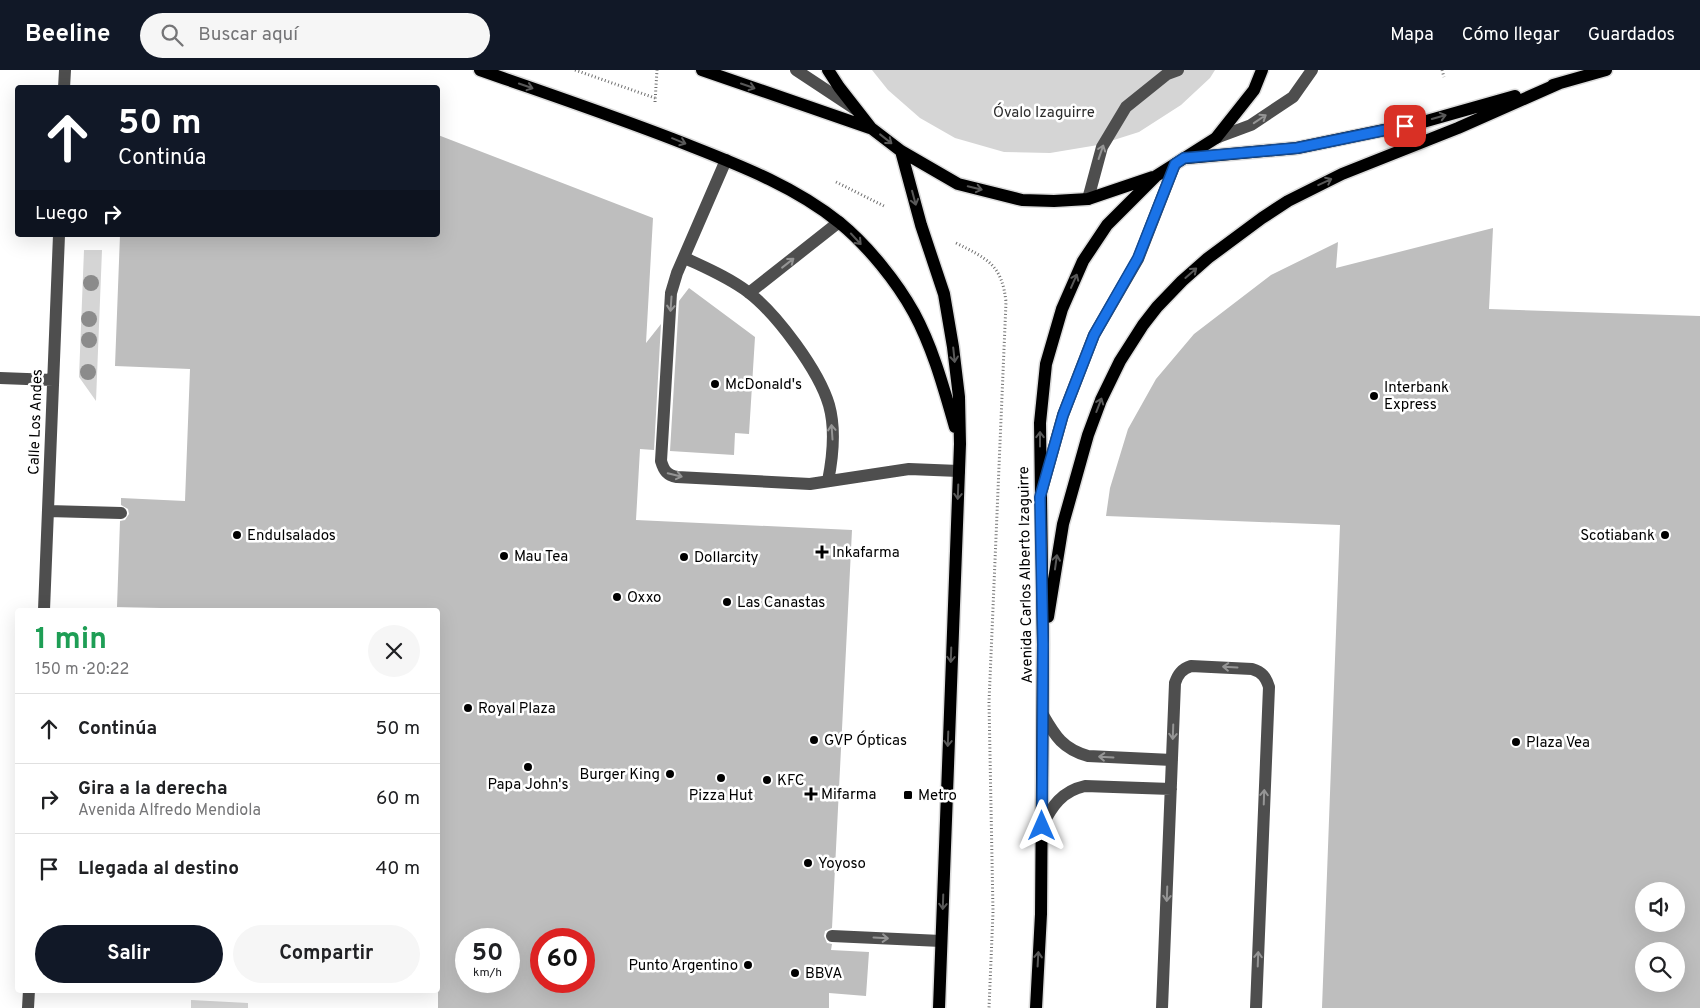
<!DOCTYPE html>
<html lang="es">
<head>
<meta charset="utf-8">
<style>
	:root { --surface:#fff; --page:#f6f6f6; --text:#202124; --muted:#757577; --line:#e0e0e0; --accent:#111827 }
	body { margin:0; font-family:Overpass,sans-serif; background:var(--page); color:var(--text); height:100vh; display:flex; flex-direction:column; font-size:19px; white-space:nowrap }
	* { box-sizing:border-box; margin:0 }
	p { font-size:16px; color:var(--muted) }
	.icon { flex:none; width:28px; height:28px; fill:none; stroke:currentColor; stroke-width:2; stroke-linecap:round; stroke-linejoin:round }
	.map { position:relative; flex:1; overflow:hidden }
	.panel { position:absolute; left:15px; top:538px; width:425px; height:385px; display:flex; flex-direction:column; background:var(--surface); border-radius:5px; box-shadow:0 5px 20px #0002 }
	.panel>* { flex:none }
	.hud { position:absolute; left:15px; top:15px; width:425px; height:152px; border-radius:5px; box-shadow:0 5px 20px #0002; background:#111827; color:#fff; overflow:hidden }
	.fabs { position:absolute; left:1635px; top:812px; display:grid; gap:10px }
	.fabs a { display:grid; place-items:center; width:50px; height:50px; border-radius:50%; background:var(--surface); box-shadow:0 5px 20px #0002; font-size:25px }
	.speed { position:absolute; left:455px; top:858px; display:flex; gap:10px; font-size:25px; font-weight:700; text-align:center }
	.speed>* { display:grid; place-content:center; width:65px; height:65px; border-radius:50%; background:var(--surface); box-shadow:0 5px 20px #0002; line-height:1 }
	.speed small { font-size:12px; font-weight:400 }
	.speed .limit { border:8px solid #d22; background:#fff; color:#111 }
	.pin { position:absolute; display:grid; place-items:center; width:42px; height:42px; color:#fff; margin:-21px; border-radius:10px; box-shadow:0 2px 8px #0006 }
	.me { position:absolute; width:55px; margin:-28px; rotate:0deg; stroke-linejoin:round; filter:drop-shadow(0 0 4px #0008) }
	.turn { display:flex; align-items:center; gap:18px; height:105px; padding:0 20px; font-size:22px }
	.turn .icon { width:65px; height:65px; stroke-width:2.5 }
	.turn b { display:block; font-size:35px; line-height:42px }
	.then { display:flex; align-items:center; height:48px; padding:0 20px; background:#0003; gap:10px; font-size:19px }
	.round { display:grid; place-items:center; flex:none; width:52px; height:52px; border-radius:26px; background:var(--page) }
	.summary { display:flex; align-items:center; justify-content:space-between; height:85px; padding:0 20px }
	h1 { font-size:30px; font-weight:700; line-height:38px; color:#1e9e55 }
	.button { display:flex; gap:10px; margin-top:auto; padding:10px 20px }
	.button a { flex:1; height:58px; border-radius:30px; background:var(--accent); color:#fff; font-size:20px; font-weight:700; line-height:58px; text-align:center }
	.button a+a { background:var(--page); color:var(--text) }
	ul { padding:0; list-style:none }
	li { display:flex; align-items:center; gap:15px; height:70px; padding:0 20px; border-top:1px solid var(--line) }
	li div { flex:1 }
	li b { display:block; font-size:19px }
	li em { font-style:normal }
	header { display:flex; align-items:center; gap:30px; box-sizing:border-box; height:70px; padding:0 25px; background:var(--accent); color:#fff }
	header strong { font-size:24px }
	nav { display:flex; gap:28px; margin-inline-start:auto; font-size:18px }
	.search { width:350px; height:45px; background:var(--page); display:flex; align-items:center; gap:12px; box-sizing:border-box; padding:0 18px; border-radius:28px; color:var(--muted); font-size:19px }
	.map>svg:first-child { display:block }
</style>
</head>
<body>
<header>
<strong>Beeline</strong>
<div class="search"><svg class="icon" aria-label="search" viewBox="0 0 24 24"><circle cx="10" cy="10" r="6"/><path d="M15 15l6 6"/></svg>Buscar aquí</div>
<nav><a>Mapa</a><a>Cómo llegar</a><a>Guardados</a></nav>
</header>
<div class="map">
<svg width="1700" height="938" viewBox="0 0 1700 938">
	<rect width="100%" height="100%" fill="#fff"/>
	<!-- green -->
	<path fill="#d5d5d5" d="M 872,0 L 1215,0 L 1210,8 L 1181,35 L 1139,62 L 1098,75 L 1050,83 L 1004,82 L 955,68 L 920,48 L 888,20 Z
		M 84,180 L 102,180 L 96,331 L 79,307 Z
		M 191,930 L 248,933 L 248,938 L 191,938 Z"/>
	<!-- building -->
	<path fill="#bebebe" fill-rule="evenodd" d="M 438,65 L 653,148 L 646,273 L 661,254 L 654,380 L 640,379 L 636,450 L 852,460 L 832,858 L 825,861 L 824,866 L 827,873 L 832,874 L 831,880 L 869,882 L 866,926 L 829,923 L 829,938 L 438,938 L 438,540 L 161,540 L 161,538 L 117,537 L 120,451 L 125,450 L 129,444 L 128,439 L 121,435 L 121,428 L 185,431 L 190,299 L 115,296 L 120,165 L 438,165 ZM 466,869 L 509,869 L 509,911 L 466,911 ZM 541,869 L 584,869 L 584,911 L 541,911 Z
		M 1493,158 L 1489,239 L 1700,246 L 1700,938 L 1322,938 L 1340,455 L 1106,446 L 1110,418 L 1128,359 L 1156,309 L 1194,264 L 1271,205 L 1338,172 L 1336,198 ZM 1644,821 L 1676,821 L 1676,854 L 1644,854 ZM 1644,881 L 1676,881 L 1676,914 L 1644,914 Z
		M 689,218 L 755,267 L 749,364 L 735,363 L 734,385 L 670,381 L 679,231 Z"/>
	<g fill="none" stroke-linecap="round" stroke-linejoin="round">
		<!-- major casing -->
		<g stroke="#dbdbdb" stroke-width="15">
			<path id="major" d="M 480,0 C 551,25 623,49 693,77 C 744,97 797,118 840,153 C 868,176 897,212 914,243 C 933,278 944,319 955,357
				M 702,0 L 870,58
				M 828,0 L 839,17 L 871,58 L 901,81 L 958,114 L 1022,130 L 1054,131 L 1088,129 L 1153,107
				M 1553,15 L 1606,0
				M 901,81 L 921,155 L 944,224 L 953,277 L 959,327 L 960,374 L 939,938
				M 1187,88 L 1297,78 L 1423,52 L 1515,26
				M 1048,547 L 1063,454 L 1088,365 L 1101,330 L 1120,291 L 1143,255 L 1157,237 L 1182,211 L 1208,188 L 1262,148 L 1288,131 L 1342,104 L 1458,58 L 1560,13
				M 1036,938 L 1041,844 L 1043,574 L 1040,353 L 1046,294 L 1062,239 L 1083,191 L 1107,155 L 1156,106 L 1216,68 L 1254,20 L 1262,0"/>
		</g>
		<!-- path -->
		<path stroke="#707070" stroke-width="3" stroke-dasharray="1 2.5" stroke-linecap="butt" d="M 575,0 L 655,28
			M 1442,0 L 1444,7
			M 655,32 L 657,0
			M 836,112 L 886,137
			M 956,173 C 988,189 1002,195 1006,232 L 989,632 L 993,842 L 989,938"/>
		<!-- minor -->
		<path stroke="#4e4e4e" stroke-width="12" d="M 796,0 L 855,39
			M 64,18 L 65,0
			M 1216,68 L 1251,55 L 1293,27 L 1312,0
			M 726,90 L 677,203 L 671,223 L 661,391 C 664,401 667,405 677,407 L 810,414 L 909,399 L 959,401
			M 1088,129 L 1102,77 L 1126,37 L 1167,4 L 1178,0
			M 685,188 C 706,198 728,207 748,222 C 777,244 819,301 829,335 C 836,360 833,386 828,411
			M 749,223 L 839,152
			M 0,308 L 53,310
			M 1042,420 L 1063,345 L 1094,265 L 1138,189 L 1175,94
			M 48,441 L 121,443
			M 44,540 L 59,165
			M 1043,645 C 1055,666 1063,679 1088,686 L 1172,690
			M 1042,756 C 1052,736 1062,721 1085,716 L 1171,719
			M 832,866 L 941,871
			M 28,938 L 29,920
			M 1162,938 L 1175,613 C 1178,604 1182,599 1191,596 L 1252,599 C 1262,602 1266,607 1269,617 L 1256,938"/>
		<!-- major -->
		<use href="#major" stroke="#000" stroke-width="12"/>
	</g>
	<!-- trees -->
	<g fill="#8b8b8b">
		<circle cx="91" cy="213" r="8"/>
		<circle cx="89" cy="249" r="8"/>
		<circle cx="89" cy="270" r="8"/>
		<circle cx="88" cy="302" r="8"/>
	</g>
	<!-- one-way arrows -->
	<defs><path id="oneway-shaft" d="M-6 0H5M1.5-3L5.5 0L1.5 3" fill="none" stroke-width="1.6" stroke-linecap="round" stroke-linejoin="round" transform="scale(1.25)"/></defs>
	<g stroke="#595959">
		<use href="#oneway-shaft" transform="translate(526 16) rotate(19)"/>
		<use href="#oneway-shaft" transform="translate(748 16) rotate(19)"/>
		<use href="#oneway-shaft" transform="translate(1439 47) rotate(-16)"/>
		<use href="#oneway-shaft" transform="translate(886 69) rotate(38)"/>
		<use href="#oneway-shaft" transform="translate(679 71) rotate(22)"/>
		<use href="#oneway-shaft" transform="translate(1325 112) rotate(-25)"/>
		<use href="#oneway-shaft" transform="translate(975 118) rotate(14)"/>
		<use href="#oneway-shaft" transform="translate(914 128) rotate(75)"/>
		<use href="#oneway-shaft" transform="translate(856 169) rotate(47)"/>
		<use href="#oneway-shaft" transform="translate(1191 203) rotate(-41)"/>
		<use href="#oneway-shaft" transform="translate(1074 211) rotate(-66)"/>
		<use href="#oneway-shaft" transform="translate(954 285) rotate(84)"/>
		<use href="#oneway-shaft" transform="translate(1099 335) rotate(-69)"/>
		<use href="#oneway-shaft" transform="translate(1040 369) rotate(-90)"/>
		<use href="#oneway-shaft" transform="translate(958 422) rotate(92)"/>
		<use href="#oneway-shaft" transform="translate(1056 492) rotate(-82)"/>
		<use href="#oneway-shaft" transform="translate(951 585) rotate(92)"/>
		<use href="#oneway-shaft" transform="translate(948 669) rotate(92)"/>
		<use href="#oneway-shaft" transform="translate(943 832) rotate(92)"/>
		<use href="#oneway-shaft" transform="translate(1038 889) rotate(-87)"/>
	</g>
	<g stroke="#959595">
		<use href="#oneway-shaft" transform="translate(1260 49) rotate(-34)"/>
		<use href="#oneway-shaft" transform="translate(1101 82) rotate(-71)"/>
		<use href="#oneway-shaft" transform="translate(788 193) rotate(-38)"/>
		<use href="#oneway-shaft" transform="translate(671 234) rotate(94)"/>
		<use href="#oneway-shaft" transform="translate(832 362) rotate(-94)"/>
		<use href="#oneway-shaft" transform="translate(675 405) rotate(14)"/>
		<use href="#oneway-shaft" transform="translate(1230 597) rotate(-177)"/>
		<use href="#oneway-shaft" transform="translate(1173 662) rotate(92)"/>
		<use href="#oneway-shaft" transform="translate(1106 687) rotate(-177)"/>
		<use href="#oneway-shaft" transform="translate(1264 727) rotate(-88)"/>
		<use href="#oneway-shaft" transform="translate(1167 824) rotate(92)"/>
		<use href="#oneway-shaft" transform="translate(881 868) rotate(3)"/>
		<use href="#oneway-shaft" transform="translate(1258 889) rotate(-88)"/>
	</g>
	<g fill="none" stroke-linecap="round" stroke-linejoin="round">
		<!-- route casing -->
		<g stroke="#114b97" stroke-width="12">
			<path id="route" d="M 1042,756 L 1043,574 L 1040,427 L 1063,345 L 1094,265 L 1138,188 L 1175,94 L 1184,88 L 1297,78 L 1405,56"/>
		</g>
		<!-- route -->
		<use href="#route" stroke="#1a73e8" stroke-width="9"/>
	</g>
	<!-- markers -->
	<g fill="#000" stroke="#fff" stroke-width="2">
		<circle cx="715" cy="314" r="5"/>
		<circle cx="1374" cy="326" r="5"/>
		<circle cx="237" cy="465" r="5"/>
		<circle cx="1665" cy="465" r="5"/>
		<path d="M819.5 474.5h5v5h5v5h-5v5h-5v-5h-5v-5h5z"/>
		<circle cx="504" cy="486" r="5"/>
		<circle cx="684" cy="487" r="5"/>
		<circle cx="617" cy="527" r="5"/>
		<circle cx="727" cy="532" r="5"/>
		<circle cx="468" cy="638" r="5"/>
		<circle cx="814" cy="670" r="5"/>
		<circle cx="1516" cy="672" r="5"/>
		<circle cx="528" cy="697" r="5"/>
		<circle cx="670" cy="704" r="5"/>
		<circle cx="721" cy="708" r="5"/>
		<circle cx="767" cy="710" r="5"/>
		<path d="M808.5 716.5h5v5h5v5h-5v5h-5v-5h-5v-5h5z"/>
		<rect x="903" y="720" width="10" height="10" rx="2.5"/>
		<circle cx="808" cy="793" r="5"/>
		<circle cx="748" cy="895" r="5"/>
		<circle cx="795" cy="903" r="5"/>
	</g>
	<g text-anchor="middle" stroke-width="5" stroke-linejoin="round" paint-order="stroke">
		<!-- park labels -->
		<g font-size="15" fill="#2c2c2c" stroke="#fff">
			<text x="1044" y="47">Óvalo Izaguirre</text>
		</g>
		<!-- poi labels -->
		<g font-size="15" fill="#000" stroke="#fff" text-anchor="start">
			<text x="725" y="319">McDonald's</text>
			<text x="1384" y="322">Interbank<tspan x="1384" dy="17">Express</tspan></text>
			<text x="247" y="470">Endulsalados</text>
			<text x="1655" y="470" text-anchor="end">Scotiabank</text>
			<text x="832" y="487">Inkafarma</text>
			<text x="514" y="491">Mau Tea</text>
			<text x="694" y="492">Dollarcity</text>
			<text x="627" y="532">Oxxo</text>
			<text x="737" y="537">Las Canastas</text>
			<text x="478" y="643">Royal Plaza</text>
			<text x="824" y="675">GVP Ópticas</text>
			<text x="1526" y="677">Plaza Vea</text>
			<text x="660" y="709" text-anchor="end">Burger King</text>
			<text x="777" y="715">KFC</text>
			<text x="528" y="719" text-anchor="middle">Papa John's</text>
			<text x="821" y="729">Mifarma</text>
			<text x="721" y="730" text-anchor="middle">Pizza Hut</text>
			<text x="918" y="730">Metro</text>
			<text x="818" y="798">Yoyoso</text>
			<text x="738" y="900" text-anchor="end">Punto Argentino</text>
			<text x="805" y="908">BBVA</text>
		</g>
		<!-- street labels -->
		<g font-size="15" fill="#000" stroke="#fff">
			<text transform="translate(35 352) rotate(-88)" y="5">Calle Los Andes</text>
			<text transform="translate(1025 505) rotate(-91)" y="5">Avenida Carlos Alberto Izaguirre</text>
		</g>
	</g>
</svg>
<div class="fabs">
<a><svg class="icon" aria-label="sound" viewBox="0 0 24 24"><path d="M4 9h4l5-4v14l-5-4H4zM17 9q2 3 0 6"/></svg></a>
<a><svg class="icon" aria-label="search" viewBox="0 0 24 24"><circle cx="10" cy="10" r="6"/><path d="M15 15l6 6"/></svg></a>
</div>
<div class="speed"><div>50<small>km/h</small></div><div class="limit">60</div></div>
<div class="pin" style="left:1405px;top:56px;background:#d93025"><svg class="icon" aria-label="arrive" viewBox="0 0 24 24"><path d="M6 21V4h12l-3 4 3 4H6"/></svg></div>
<svg class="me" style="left:1042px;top:756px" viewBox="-20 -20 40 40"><path d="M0-17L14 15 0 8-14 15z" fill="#1a73e8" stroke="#fff" stroke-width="4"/></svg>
<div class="hud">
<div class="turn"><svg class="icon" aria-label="ahead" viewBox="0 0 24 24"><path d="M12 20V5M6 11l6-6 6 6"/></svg><div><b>50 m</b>Continúa</div></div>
<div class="then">Luego<svg class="icon" aria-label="right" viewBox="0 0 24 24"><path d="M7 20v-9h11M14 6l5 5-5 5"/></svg></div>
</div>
<section class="panel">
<div class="summary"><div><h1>1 min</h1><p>150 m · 20:22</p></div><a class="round"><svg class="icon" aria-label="close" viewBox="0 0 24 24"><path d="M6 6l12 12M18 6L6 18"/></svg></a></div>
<ul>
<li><svg class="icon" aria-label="ahead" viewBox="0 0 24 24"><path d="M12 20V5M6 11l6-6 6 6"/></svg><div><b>Continúa</b></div><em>50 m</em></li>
<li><svg class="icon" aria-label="right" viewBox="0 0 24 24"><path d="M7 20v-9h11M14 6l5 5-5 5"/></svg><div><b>Gira a la derecha</b><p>Avenida Alfredo Mendiola</p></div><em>60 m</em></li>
<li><svg class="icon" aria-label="arrive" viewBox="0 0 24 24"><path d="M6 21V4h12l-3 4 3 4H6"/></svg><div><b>Llegada al destino</b></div><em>40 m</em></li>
</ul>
<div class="button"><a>Salir</a><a>Compartir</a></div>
</section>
</div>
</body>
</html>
